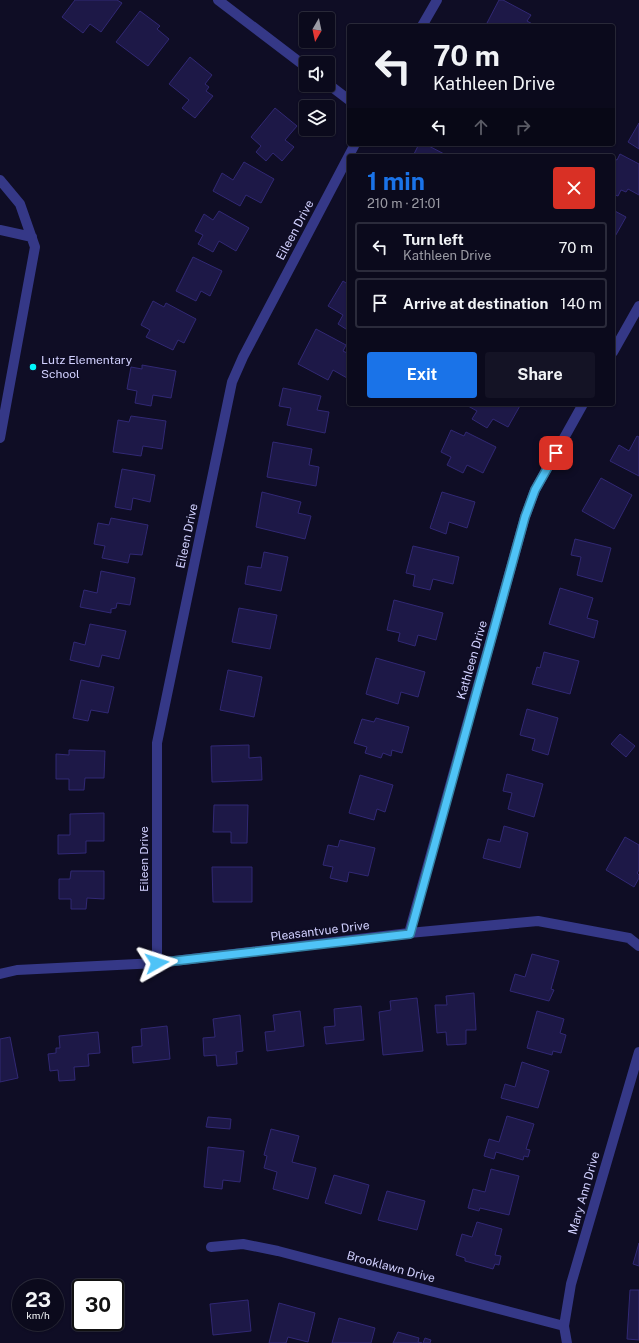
<!DOCTYPE html>
<html lang="en">
<head>
<meta charset="utf-8">
<style>
	:root { --surface:#0b0a1c; --page:#141325; --text:#f1f3f6; --muted:#9a9aa3; --line:#2b2b3b; --accent:#1a73e8 }
	body { margin:0; font-family:"Public Sans",sans-serif; background:var(--page); color:var(--text); height:100vh; display:flex; flex-direction:column; font-size:15px; white-space:nowrap }
	* { box-sizing:border-box; margin:0 }
	p { font-size:13px; color:var(--muted) }
	.icon { flex:none; width:22px; height:22px; fill:none; stroke:currentColor; stroke-width:2; stroke-linecap:round; stroke-linejoin:round }
	.map { position:relative; flex:1; overflow:hidden }
	.drawer { position:absolute; left:347px; top:154px; width:268px; height:252px; display:flex; flex-direction:column; background:var(--surface); border-radius:4px; box-shadow:0 1px 3px #0004,0 0 0 1px var(--line) }
	.drawer>* { flex:none }
	.hud { position:absolute; left:347px; top:24px; width:268px; height:122px; border-radius:4px; box-shadow:0 1px 3px #0004,0 0 0 1px var(--line); background:#0b0a1c; color:var(--text); overflow:hidden }
	.needle { width:26px; rotate:189deg }
	.controls { position:absolute; left:299px; top:12px; display:grid; gap:8px }
	.controls a { display:grid; place-items:center; width:36px; height:36px; border-radius:4px; background:var(--surface); box-shadow:0 1px 3px #0004,0 0 0 1px var(--line); font-size:20px }
	.speed { position:absolute; left:12px; top:1279px; display:flex; gap:8px; font-size:20px; font-weight:700; text-align:center }
	.speed>* { display:grid; place-content:center; width:52px; height:52px; border-radius:50%; background:var(--surface); box-shadow:0 1px 3px #0004,0 0 0 1px var(--line); line-height:1 }
	.speed small { font-size:10px; font-weight:400 }
	.speed .limit { border:2px solid #111; border-radius:6px; background:#fff; color:#111 }
	.pin { position:absolute; display:grid; place-items:center; width:34px; height:34px; color:#fff; margin:-17px; border-radius:8px; box-shadow:0 2px 6px #0006 }
	.me { position:absolute; width:44px; margin:-22px; rotate:84deg; stroke-linejoin:round; filter:drop-shadow(0 0 3px #0008) }
	.turn { display:flex; align-items:center; gap:14px; height:84px; padding:0 20px; font-size:18px }
	.turn .icon { width:52px; height:52px; stroke-width:2.5 }
	.turn b { display:block; font-size:28px; line-height:34px }
	.lanes { display:flex; align-items:center; height:38px; padding:0 20px; background:#0003; justify-content:center; gap:20px; direction:ltr }
	.lanes .off { opacity:.35 }
	.round { display:grid; place-items:center; flex:none; width:42px; height:42px; border-radius:4px; background:var(--page) }
	.head { display:flex; align-items:center; justify-content:space-between; height:68px; padding:0 20px }
	h1 { font-size:24px; font-weight:700; line-height:30px; color:var(--accent) }
	.action { display:flex; gap:8px; margin-top:auto; padding:8px 20px }
	.action a { flex:1; height:46px; border-radius:4px; background:var(--accent); color:#fff; font-size:16px; font-weight:700; line-height:46px; text-align:center }
	.action a+a { background:var(--page); color:var(--text) }
	ul { padding:0; list-style:none }
	li { display:flex; align-items:center; gap:12px; height:50px; margin:0 8px 6px; padding:0 12px; border:2px solid var(--line); border-radius:4px }
	li div { flex:1 }
	li b { display:block; font-size:15px }
	li em { font-style:normal }
	.map>svg:first-child { display:block }
</style>
</head>
<body>
<div class="map">
<svg width="639" height="1343" viewBox="0 0 639 1343">
	<rect width="100%" height="100%" fill="#0f0d25"/>
	<!-- building -->
	<path fill="#1d1847" stroke="#312874" d="M 75,0 L 117,0 L 122,3 L 101,32 L 90,24 L 83,33 L 62,17 Z
		M 499,0 L 503,0 L 531,15 L 527,21 L 536,26 L 493,26 L 487,23 Z
		M 140,11 L 160,26 L 157,29 L 169,39 L 148,66 L 116,42 Z
		M 190,57 L 212,75 L 205,84 L 209,87 L 206,91 L 213,96 L 195,118 L 182,108 L 189,100 L 169,84 Z
		M 275,108 L 297,126 L 285,140 L 294,147 L 282,161 L 273,153 L 266,161 L 256,152 L 261,146 L 251,137 Z
		M 639,123 L 639,149 L 628,142 Z
		M 419,144 L 425,144 L 448,156 L 413,156 Z
		M 620,154 L 639,164 L 639,195 L 628,189 L 626,192 L 621,190 L 618,196 L 613,194 L 613,158 L 617,160 Z
		M 244,162 L 274,179 L 261,203 L 246,195 L 240,206 L 213,191 L 222,173 L 233,180 Z
		M 613,210 L 626,217 L 613,240 Z
		M 219,211 L 249,228 L 236,251 L 219,241 L 213,252 L 198,244 L 203,235 L 195,231 L 204,214 L 213,220 Z
		M 193,257 L 222,271 L 210,296 L 201,291 L 196,301 L 176,291 Z
		M 343,281 L 349,285 L 349,331 L 338,324 L 343,315 L 328,306 Z
		M 153,301 L 164,307 L 166,303 L 196,319 L 184,343 L 178,340 L 173,350 L 146,337 L 150,330 L 141,325 Z
		M 316,329 L 346,345 L 343,351 L 349,354 L 349,375 L 347,378 L 333,370 L 328,380 L 298,364 Z
		M 142,365 L 176,371 L 171,398 L 153,395 L 151,406 L 135,403 L 137,391 L 127,389 L 131,367 L 142,369 Z
		M 283,388 L 321,396 L 317,410 L 329,412 L 325,433 L 287,425 L 291,408 L 279,406 Z
		M 469,404 L 521,404 L 508,427 L 493,419 L 487,428 L 472,419 L 477,411 L 468,406 Z
		M 131,416 L 166,421 L 162,449 L 143,446 L 141,456 L 113,452 L 118,420 L 129,422 Z
		M 451,430 L 464,436 L 466,432 L 496,447 L 483,473 L 467,465 L 463,473 L 447,465 L 451,457 L 441,452 Z
		M 637,436 L 639,437 L 639,476 L 610,461 L 619,445 L 629,451 Z
		M 273,442 L 312,449 L 309,465 L 319,467 L 316,486 L 267,477 Z
		M 122,469 L 155,475 L 150,502 L 133,498 L 131,510 L 115,507 Z
		M 601,478 L 632,495 L 614,529 L 582,511 Z
		M 262,492 L 301,502 L 298,513 L 311,516 L 305,539 L 256,527 Z
		M 442,492 L 475,502 L 467,528 L 449,522 L 446,534 L 430,528 Z
		M 111,518 L 148,525 L 142,555 L 130,554 L 128,563 L 102,558 L 105,546 L 94,544 L 98,523 L 109,525 Z
		M 575,539 L 611,548 L 602,582 L 577,575 L 581,557 L 571,555 Z
		M 413,546 L 459,557 L 453,584 L 433,579 L 430,590 L 413,586 L 415,575 L 406,573 Z
		M 264,552 L 288,557 L 281,591 L 245,584 L 248,566 L 261,568 Z
		M 101,571 L 135,578 L 130,605 L 117,603 L 116,608 L 111,609 L 111,613 L 80,607 L 84,590 L 97,593 Z
		M 560,588 L 593,598 L 587,618 L 598,621 L 594,638 L 549,624 Z
		M 394,600 L 443,613 L 436,640 L 418,635 L 415,646 L 398,641 L 400,633 L 387,630 Z
		M 239,608 L 277,615 L 270,649 L 232,642 Z
		M 90,624 L 126,631 L 119,659 L 102,655 L 99,667 L 70,660 L 74,642 L 85,645 Z
		M 544,652 L 579,661 L 570,694 L 532,684 L 537,667 L 540,668 Z
		M 376,658 L 425,672 L 418,697 L 401,692 L 398,704 L 366,694 Z
		M 228,670 L 262,677 L 254,717 L 220,710 Z
		M 81,680 L 114,687 L 108,713 L 91,710 L 88,721 L 73,718 Z
		M 527,709 L 558,718 L 548,755 L 532,750 L 535,739 L 520,735 Z
		M 376,718 L 409,727 L 402,753 L 392,750 L 391,756 L 383,753 L 381,758 L 365,753 L 367,747 L 354,743 L 362,719 L 374,722 Z
		M 620,734 L 635,746 L 626,757 L 611,744 Z
		M 249,745 L 249,758 L 261,757 L 262,780 L 212,782 L 211,746 Z
		M 69,750 L 105,751 L 104,778 L 85,778 L 84,790 L 69,790 L 69,779 L 56,779 L 56,754 L 69,755 Z
		M 507,774 L 543,784 L 534,817 L 508,809 L 512,793 L 503,791 Z
		M 360,775 L 393,785 L 385,812 L 377,809 L 374,820 L 349,813 Z
		M 214,805 L 248,805 L 247,843 L 231,843 L 231,832 L 213,832 Z
		M 104,813 L 104,841 L 86,841 L 86,853 L 58,854 L 58,835 L 70,835 L 70,814 Z
		M 504,826 L 528,833 L 520,868 L 483,858 L 488,839 L 500,842 Z
		M 625,837 L 639,845 L 639,870 L 637,873 L 639,875 L 639,878 L 634,887 L 606,870 Z
		M 340,840 L 375,848 L 368,876 L 349,872 L 347,882 L 330,878 L 333,867 L 323,865 L 328,845 L 338,847 Z
		M 212,867 L 252,867 L 252,902 L 213,902 Z
		M 71,871 L 104,871 L 104,899 L 87,898 L 86,909 L 71,909 L 71,899 L 59,899 L 59,879 L 70,879 Z
		M 532,954 L 559,961 L 551,989 L 554,990 L 549,1001 L 510,991 L 515,974 L 525,977 Z
		M 474,993 L 476,1030 L 466,1030 L 466,1044 L 447,1045 L 446,1032 L 437,1033 L 435,1005 L 447,1005 L 446,996 Z
		M 417,998 L 423,1051 L 383,1055 L 379,1012 L 391,1010 L 390,1001 Z
		M 361,1006 L 364,1040 L 326,1044 L 324,1027 L 335,1026 L 334,1009 Z
		M 300,1011 L 304,1046 L 267,1051 L 265,1032 L 275,1031 L 273,1015 Z
		M 537,1011 L 564,1019 L 560,1033 L 566,1035 L 561,1053 L 553,1051 L 552,1055 L 527,1048 Z
		M 240,1015 L 243,1051 L 236,1052 L 237,1064 L 217,1066 L 216,1055 L 204,1056 L 203,1038 L 215,1037 L 213,1019 Z
		M 167,1026 L 170,1059 L 133,1063 L 132,1047 L 142,1046 L 141,1029 Z
		M 98,1032 L 100,1053 L 88,1054 L 89,1066 L 74,1067 L 75,1080 L 59,1081 L 58,1070 L 50,1071 L 48,1054 L 56,1053 L 56,1048 L 60,1048 L 59,1036 Z
		M 10,1037 L 18,1078 L 0,1082 L 0,1039 Z
		M 522,1062 L 549,1071 L 538,1108 L 501,1098 L 505,1084 L 515,1087 Z
		M 507,1116 L 534,1124 L 526,1149 L 530,1150 L 528,1157 L 524,1156 L 523,1160 L 496,1152 L 494,1159 L 484,1156 L 489,1139 L 499,1142 Z
		M 208,1117 L 231,1119 L 230,1129 L 206,1127 Z
		M 271,1129 L 299,1136 L 292,1162 L 316,1168 L 308,1199 L 273,1189 L 277,1172 L 264,1168 L 267,1156 L 264,1155 Z
		M 208,1147 L 244,1151 L 240,1182 L 223,1180 L 222,1189 L 204,1187 Z
		M 491,1169 L 519,1176 L 509,1215 L 480,1208 L 479,1211 L 468,1208 L 473,1189 L 485,1192 Z
		M 334,1175 L 369,1185 L 361,1214 L 325,1203 Z
		M 387,1191 L 425,1201 L 417,1230 L 378,1220 Z
		M 477,1222 L 502,1229 L 495,1255 L 501,1256 L 499,1265 L 495,1264 L 493,1269 L 465,1261 L 465,1258 L 456,1255 L 462,1234 L 472,1237 Z
		M 639,1243 L 639,1266 L 633,1264 Z
		M 630,1290 L 639,1290 L 639,1340 L 627,1339 Z
		M 248,1300 L 251,1331 L 213,1335 L 210,1304 Z
		M 279,1303 L 315,1313 L 308,1342 L 288,1337 L 286,1343 L 269,1343 Z
		M 339,1318 L 375,1328 L 371,1343 L 332,1343 Z
		M 398,1332 L 419,1338 L 418,1342 L 422,1343 L 393,1343 Z
		M 425,1338 L 431,1340 L 430,1343 L 423,1343 Z"/>
	<g fill="none" stroke-linecap="round" stroke-linejoin="round">
		<!-- lane -->
		<path stroke="#353887" stroke-width="10" d="M 0,180 L 20,204 L 35,247 L 0,438
			M 0,230 L 32,237"/>
		<!-- street -->
		<path stroke="#353887" stroke-width="10" d="M 218,0 L 306,67
			M 422,26 L 437,0
			M 328,84 L 349,100
			M 613,352 L 639,306
			M 409,933 L 525,517 L 535,490 L 583,404
			M 157,963 L 157,743 L 232,382 L 243,357 L 355,144
			M 0,974 L 17,970 L 157,963 L 409,933 L 538,921 L 629,938 L 639,946
			M 211,1247 L 243,1244 L 278,1251 L 564,1326
			M 567,1343 L 564,1326 L 571,1284 L 639,1052"/>
	</g>
	<g fill="none" stroke-linecap="round" stroke-linejoin="round">
		<!-- route casing -->
		<g stroke="#337fa1" stroke-width="10">
			<path id="route" d="M 157,963 L 410,934 L 525,517 L 535,490 L 556,453"/>
		</g>
		<!-- route -->
		<use href="#route" stroke="#4fc3f7" stroke-width="7"/>
	</g>
	<!-- markers -->
	<circle fill="#00f7fc" stroke="#0f0d25" stroke-width="1.5" cx="33" cy="367" r="4"/>
	<g text-anchor="middle" stroke-width="3.5" stroke-linejoin="round" paint-order="stroke">
		<!-- street labels -->
		<g font-size="12" fill="#d2d1ff" stroke="#0f0d25">
			<text transform="translate(295 230) rotate(-62)" y="4">Eileen Drive</text>
			<text transform="translate(187 536) rotate(-78)" y="4">Eileen Drive</text>
			<text transform="translate(472 660) rotate(-74)" y="4">Kathleen Drive</text>
			<text transform="translate(144 859) rotate(-90)" y="4">Eileen Drive</text>
			<text transform="translate(320 931) rotate(-7)" y="4">Pleasantvue Drive</text>
			<text transform="translate(584 1193) rotate(-74)" y="4">Mary Ann Drive</text>
			<text transform="translate(391 1267) rotate(15)" y="4">Brooklawn Drive</text>
		</g>
		<!-- poi labels -->
		<g font-size="12" fill="#d2d1ff" stroke="#0f0d25" text-anchor="start">
			<text x="41" y="364">Lutz Elementary<tspan x="41" dy="14">School</tspan></text>
		</g>
	</g>
</svg>
<div class="controls">
<a><svg class="needle" viewBox="-14 -14 28 28"><path d="M0-13l5 13h-10z" fill="#e53935"/><path d="M0 13l5-13h-10z" fill="#9a9aa3"/></svg></a>
<a><svg class="icon" aria-label="sound" viewBox="0 0 24 24"><path d="M4 9h4l5-4v14l-5-4H4zM17 9q2 3 0 6"/></svg></a>
<a><svg class="icon" aria-label="layers" viewBox="0 0 24 24"><path d="M12 4l9 5-9 5-9-5zM3 14l9 5 9-5"/></svg></a>
</div>
<div class="speed"><div>23<small>km/h</small></div><div class="limit">30</div></div>
<div class="pin" style="left:556px;top:453px;background:#d93025"><svg class="icon" aria-label="arrive" viewBox="0 0 24 24"><path d="M6 21V4h12l-3 4 3 4H6"/></svg></div>
<svg class="me" style="left:157px;top:963px" viewBox="-20 -20 40 40"><path d="M0-17L14 15 0 8-14 15z" fill="#4fc3f7" stroke="#fff" stroke-width="4"/></svg>
<div class="hud">
<div class="turn"><svg class="icon" aria-label="left" viewBox="0 0 24 24"><path d="M17 20v-9H6M10 6l-5 5 5 5"/></svg><div><b>70 m</b>Kathleen Drive</div></div>
<div class="lanes"><svg class="icon" aria-label="left" viewBox="0 0 24 24"><path d="M17 20v-9H6M10 6l-5 5 5 5"/></svg><svg class="icon off" aria-label="ahead" viewBox="0 0 24 24"><path d="M12 20V5M6 11l6-6 6 6"/></svg><svg class="icon off" aria-label="right" viewBox="0 0 24 24"><path d="M7 20v-9h11M14 6l5 5-5 5"/></svg></div>
</div>
<section class="drawer">
<div class="head"><div><h1>1 min</h1><p>210 m · 21:01</p></div><a class="round" style="background:#d93025;color:#fff"><svg class="icon" aria-label="close" viewBox="0 0 24 24"><path d="M6 6l12 12M18 6L6 18"/></svg></a></div>
<ul>
<li><svg class="icon" aria-label="left" viewBox="0 0 24 24"><path d="M17 20v-9H6M10 6l-5 5 5 5"/></svg><div><b>Turn left</b><p>Kathleen Drive</p></div><em>70 m</em></li>
<li><svg class="icon" aria-label="arrive" viewBox="0 0 24 24"><path d="M6 21V4h12l-3 4 3 4H6"/></svg><div><b>Arrive at destination</b></div><em>140 m</em></li>
</ul>
<div class="action"><a>Exit</a><a>Share</a></div>
</section>
</div>
</body>
</html>
